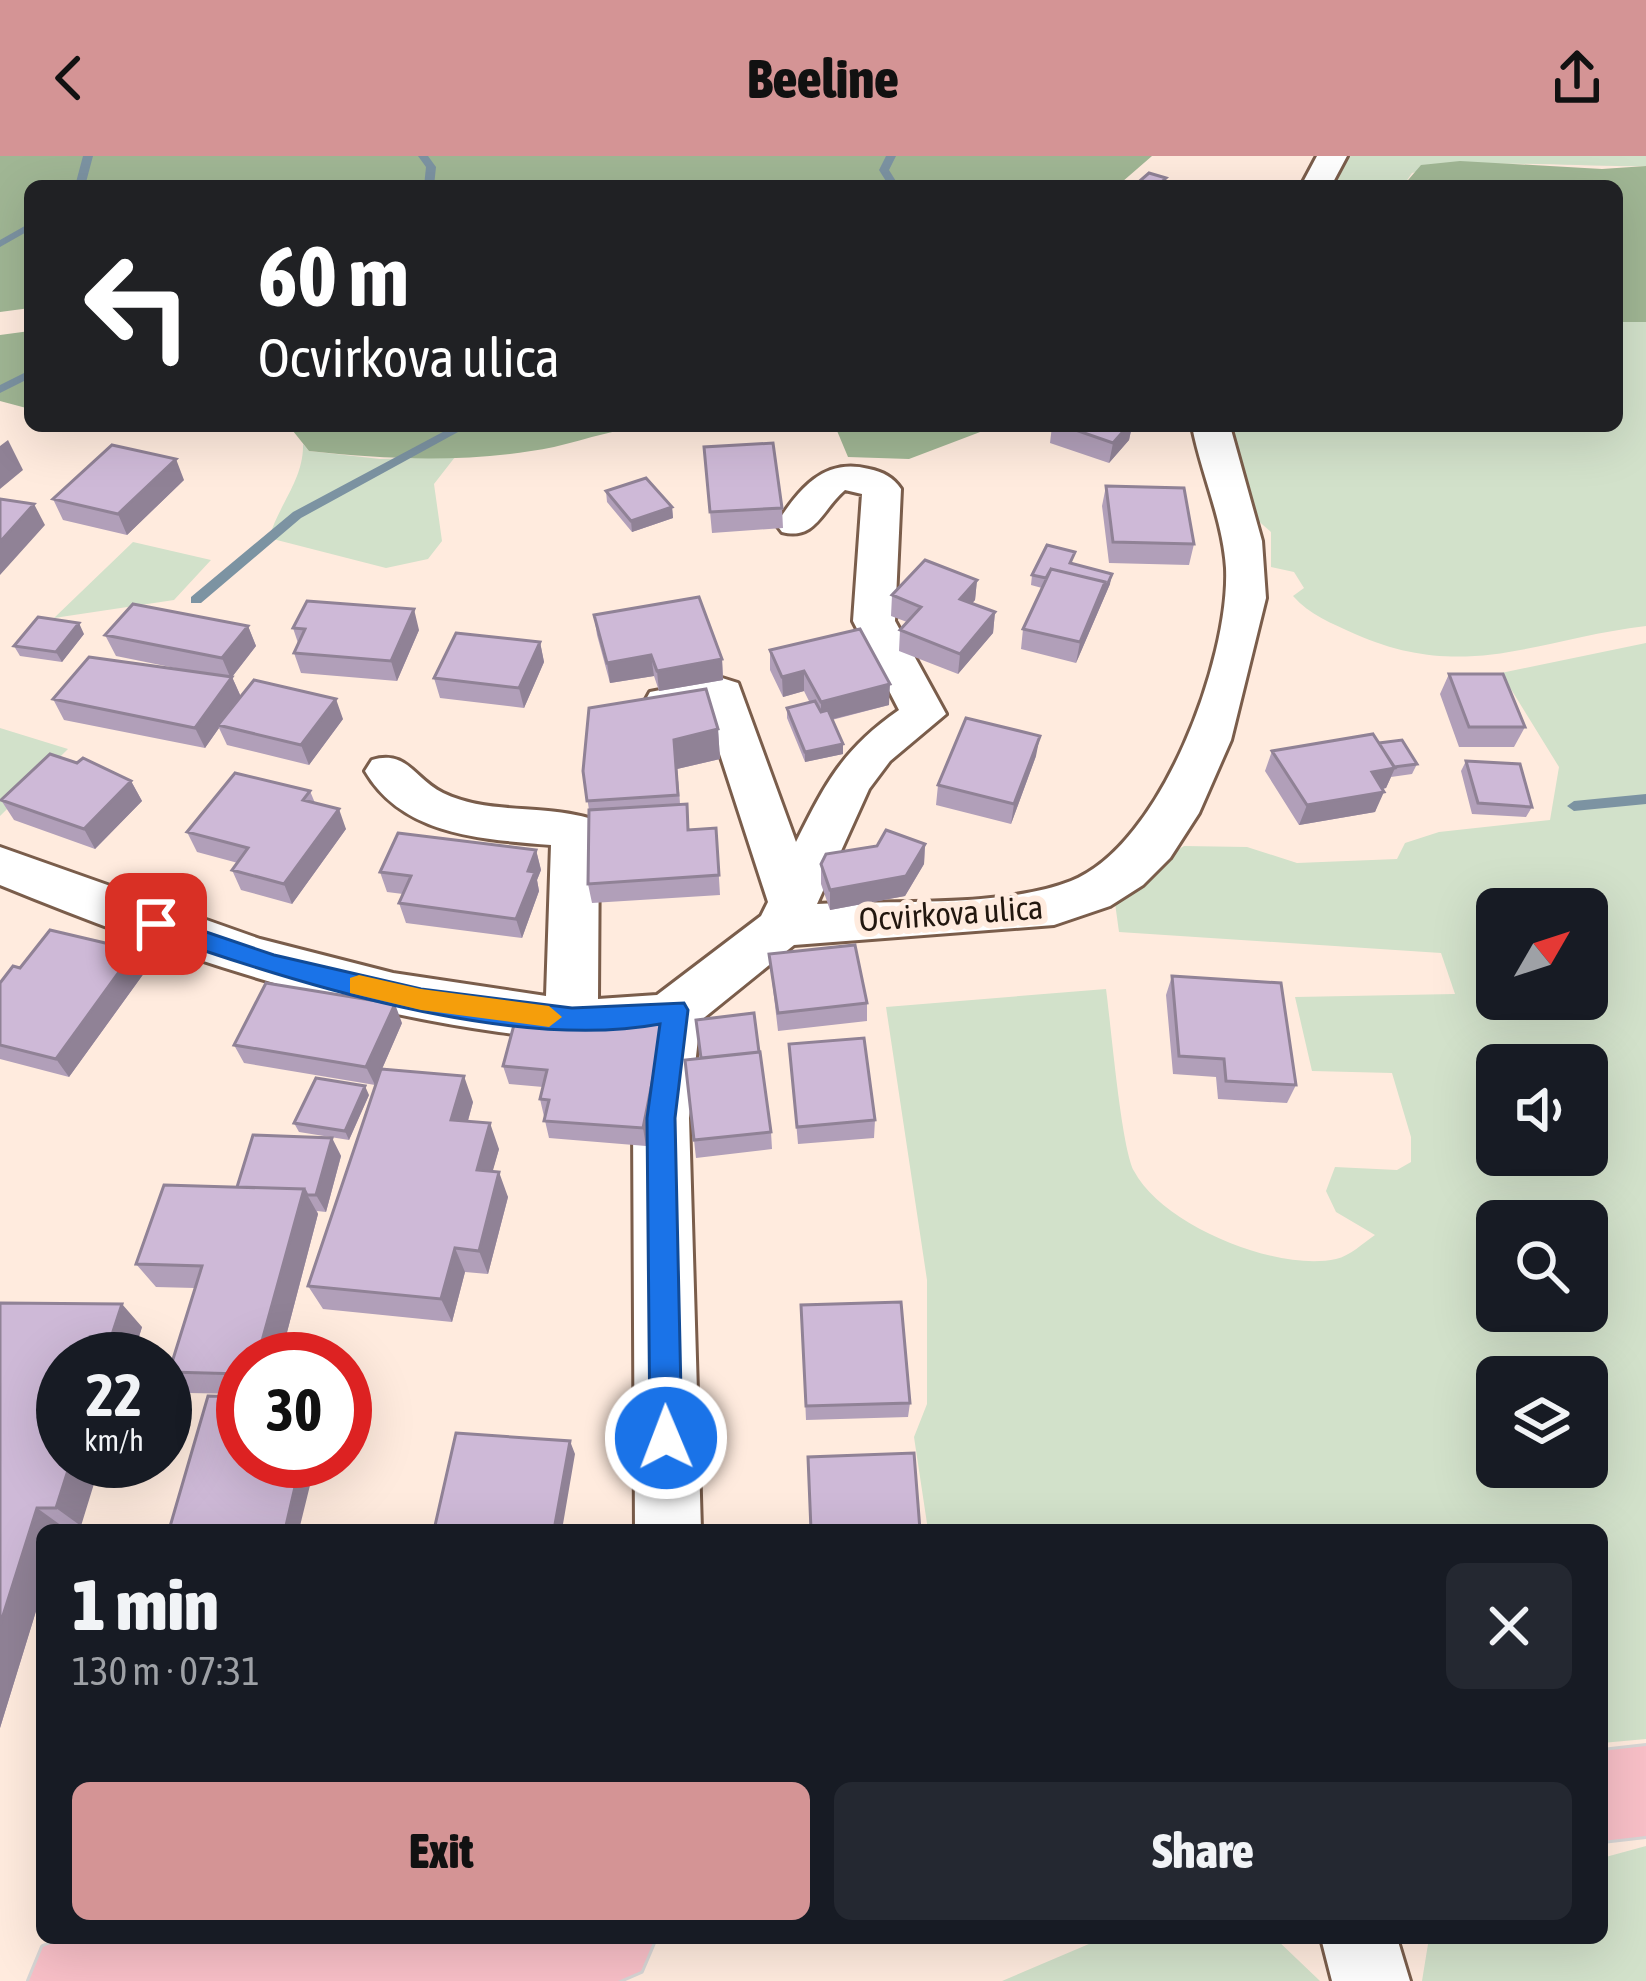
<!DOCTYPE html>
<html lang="en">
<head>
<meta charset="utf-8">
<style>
	:root { --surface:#171b24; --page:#242831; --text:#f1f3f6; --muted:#9ea1a6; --accent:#d49495 }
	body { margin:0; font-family:"Asap Condensed",sans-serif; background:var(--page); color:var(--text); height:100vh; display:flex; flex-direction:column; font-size:45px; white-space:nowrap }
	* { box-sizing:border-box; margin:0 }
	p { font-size:39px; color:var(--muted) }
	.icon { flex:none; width:66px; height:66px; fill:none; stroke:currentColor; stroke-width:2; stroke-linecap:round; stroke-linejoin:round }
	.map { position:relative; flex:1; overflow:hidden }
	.side { position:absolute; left:36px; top:1368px; width:1572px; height:420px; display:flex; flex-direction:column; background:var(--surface); border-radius:18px; box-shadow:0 12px 48px #0002 }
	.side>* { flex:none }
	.banner { position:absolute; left:24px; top:24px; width:1599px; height:252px; border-radius:18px; box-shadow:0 12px 48px #0002; background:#202124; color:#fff; overflow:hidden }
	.needle { width:78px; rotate:51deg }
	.controls { position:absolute; left:1476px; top:732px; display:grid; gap:24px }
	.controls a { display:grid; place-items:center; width:132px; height:132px; border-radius:18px; background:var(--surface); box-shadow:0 12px 48px #0002; font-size:60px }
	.speed { position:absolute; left:36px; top:1176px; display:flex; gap:24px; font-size:60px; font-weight:700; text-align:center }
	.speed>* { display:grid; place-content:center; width:156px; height:156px; border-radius:50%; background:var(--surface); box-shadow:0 12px 48px #0002; line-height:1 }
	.speed small { font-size:30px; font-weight:400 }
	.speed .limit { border:18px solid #d22; background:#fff; color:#111 }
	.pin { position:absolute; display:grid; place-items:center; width:102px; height:102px; color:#fff; margin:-51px; border-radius:24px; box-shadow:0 6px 18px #0006 }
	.me { position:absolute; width:132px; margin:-66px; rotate:359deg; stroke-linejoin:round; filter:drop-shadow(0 0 9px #0008) }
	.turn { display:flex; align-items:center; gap:42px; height:252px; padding:0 36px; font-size:54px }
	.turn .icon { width:156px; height:156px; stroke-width:2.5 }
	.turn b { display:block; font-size:84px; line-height:102px }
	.round { display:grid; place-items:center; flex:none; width:126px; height:126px; border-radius:18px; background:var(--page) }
	.overview { display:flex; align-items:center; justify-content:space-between; height:204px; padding:0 36px }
	h1 { font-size:72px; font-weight:800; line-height:90px }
	.primary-button { display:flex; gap:24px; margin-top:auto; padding:24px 36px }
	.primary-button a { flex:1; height:138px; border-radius:18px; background:var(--accent); color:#111; font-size:48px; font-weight:800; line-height:138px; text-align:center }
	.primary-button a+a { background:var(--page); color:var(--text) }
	header { display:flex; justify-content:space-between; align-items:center; height:156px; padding:0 36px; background:var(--accent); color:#111; font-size:54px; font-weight:800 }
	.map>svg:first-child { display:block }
</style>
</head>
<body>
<header><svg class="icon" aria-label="back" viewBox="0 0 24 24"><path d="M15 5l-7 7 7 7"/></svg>Beeline<svg class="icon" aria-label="share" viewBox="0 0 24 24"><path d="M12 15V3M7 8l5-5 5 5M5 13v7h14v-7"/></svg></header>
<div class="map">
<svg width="1646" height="1825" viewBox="0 0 1646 1825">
	<rect width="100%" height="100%" fill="#ffebde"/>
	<!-- green -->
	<path fill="#d2e1ca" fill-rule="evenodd" d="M 1342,0 L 1646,0 L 1646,10 C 1577,12 1473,0 1412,17 L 1403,30 L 1329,30 Z
		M 1617,166 L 1646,166 L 1646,470 C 1536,483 1466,527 1355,478 C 1331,467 1310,459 1293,440 L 1304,432 L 1294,416 L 1271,411 L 1271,376 L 1255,362 L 1221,270 L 1617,270 Z
		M 303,288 L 309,295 L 380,303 L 455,301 L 434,328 L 442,385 L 428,403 L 386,412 L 269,382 C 279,348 304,323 303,288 Z
		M 133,386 L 211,404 L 174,444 L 54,462 Z
		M 1646,487 L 1646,1583 L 1602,1587 L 1602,1374 L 928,1374 L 914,1281 L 927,1248 L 927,1124 L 886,851 L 1106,833 C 1111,869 1121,990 1134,1015 C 1162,1069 1277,1116 1336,1103 C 1350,1100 1363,1087 1375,1079 L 1336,1056 L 1326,1035 L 1335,1011 L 1397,1014 L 1411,1006 L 1411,981 L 1392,917 L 1312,915 L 1295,841 L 1455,838 L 1441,797 L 1119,776 L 1115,747 L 1121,729 L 1184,690 L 1247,691 L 1297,707 L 1397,703 L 1405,687 L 1439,676 L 1550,664 L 1559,611 L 1501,517 ZM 1497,753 L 1587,753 L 1587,843 L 1497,843 ZM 1497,909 L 1587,909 L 1587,999 L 1497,999 ZM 1497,1065 L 1587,1065 L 1587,1155 L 1497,1155 ZM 1497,1221 L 1587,1221 L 1587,1311 L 1497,1311 Z
		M 0,572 L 68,593 L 0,660 Z
		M 1646,1690 L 1646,1825 L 1422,1825 L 1429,1782 L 1602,1782 L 1602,1702 Z
		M 1103,1782 L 1275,1782 L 1320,1825 L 1002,1825 Z"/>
	<!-- forest -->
	<path fill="#a0b694" d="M 0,0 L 1152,0 L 1122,26 L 1086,30 L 30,30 L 30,152 L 0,156 Z
		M 1460,5 L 1602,13 L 1646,10 L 1646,166 L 1617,166 L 1617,30 L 1403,30 L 1421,9 Z
		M 30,175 L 30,253 L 0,245 L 0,179 Z
		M 289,270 L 655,270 C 619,271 589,283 554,291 C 474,307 389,304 309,295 Z
		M 835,270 L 996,270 L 909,303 L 848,301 Z"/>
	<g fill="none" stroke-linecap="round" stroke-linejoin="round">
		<!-- stream -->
		<path fill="#7c93a2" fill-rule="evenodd" d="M 83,0 L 93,0 L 85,30 L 75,30 Z
			M 418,0 L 428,0 L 436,11 L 434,30 L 424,30 L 426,11 Z
			M 886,0 L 896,0 L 889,14 L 899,30 L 889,30 L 879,14 Z
			M 30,67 L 30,74 L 0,91 L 0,84 Z
			M 30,214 L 30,222 L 0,237 L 0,229 Z
			M 454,270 L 469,270 L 301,362 L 201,447 L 191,447 L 191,441 L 293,356 Z
			M 1646,638 L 1646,648 L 1574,655 L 1567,650 L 1574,645 Z"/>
		<!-- minor casing -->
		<g stroke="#7a5d4b" stroke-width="6">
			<path id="minor" d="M 1317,0 L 1347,0 L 1331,30 L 1301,30 Z
				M 1192,270 L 1230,270 L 1262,385 L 1266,442 L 1231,584 L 1199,657 L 1170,702 L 1143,729 L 1110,750 L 1054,769 L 794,789 L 700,865 L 689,962 L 701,1374 L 635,1374 L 633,962 L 645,883 C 596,890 547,882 499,876 C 326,852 161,795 0,729 L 0,691 L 260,783 L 393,817 L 546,840 L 551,689 C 482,683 403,680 365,615 L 372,604 C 407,593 414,623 443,637 C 488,659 544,648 592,663 L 599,675 L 598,843 L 657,839 L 761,760 L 768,746 L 706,555 L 666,562 L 650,558 L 644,547 L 650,536 L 722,522 L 738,527 L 796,686 C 826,626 843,593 899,554 L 853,465 L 862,338 L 845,334 C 822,353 816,385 782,376 L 776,368 C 799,334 823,301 869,313 C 883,316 893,321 901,333 L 895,465 L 946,558 L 890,605 L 869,633 L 817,748 C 892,744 1002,752 1071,725 C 1161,690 1230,502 1226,412 C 1223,364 1201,317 1192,270 Z
				M 1321,1782 L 1397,1782 L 1410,1825 L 1332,1825 Z"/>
		</g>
		<!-- major casing -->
		<g stroke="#d7d5d4" stroke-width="6">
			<path id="major" d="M 1646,1590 L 1646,1680 L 1602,1685 L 1602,1595 Z
				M 66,1782 L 655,1782 L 641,1815 L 618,1825 L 29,1825 L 43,1791 Z"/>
		</g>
		<!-- minor -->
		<use href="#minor" fill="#fff" fill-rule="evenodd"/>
		<!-- major -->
		<use href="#major" fill="#f8bfc7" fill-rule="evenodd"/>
	</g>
	<!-- wall -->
	<path fill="#b19fb9" d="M 1052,270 L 1132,270 L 1129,284 L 1109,307 L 1050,287 Z
		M 704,291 L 782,352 L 783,372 L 712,377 Z
		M 184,324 L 127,379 L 63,364 L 53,343 Z
		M 1106,330 L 1194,388 L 1189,409 L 1109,407 L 1102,350 Z
		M 606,335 L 672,351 L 673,362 L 632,376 L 607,346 Z
		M 1073,408 L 1110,428 L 1076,507 L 1021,493 L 1023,473 L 1042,432 L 1031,429 L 1032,419 Z
		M 977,424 L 975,444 L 972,447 L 995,456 L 993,477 L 958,518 L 899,495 L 900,474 L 907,466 L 891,460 L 892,439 Z
		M 594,459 L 722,503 L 723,524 L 659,535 L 654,520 L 610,527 L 597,479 Z
		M 248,470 L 256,490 L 232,521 L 241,541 L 343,563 L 309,609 L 227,589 L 219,572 L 205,592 L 64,564 L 53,543 L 195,516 L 116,500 L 105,479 Z
		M 293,472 L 419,474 L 397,525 L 301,517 L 294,497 L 298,487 Z
		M 84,478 L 62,506 L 20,500 L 14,490 Z
		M 540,486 L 544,506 L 524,552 L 440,542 L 434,522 Z
		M 770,494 L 889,549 L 832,564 L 843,588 L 843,598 L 805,606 L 787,562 L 787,552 L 810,547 L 804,535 L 783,541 L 770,514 Z
		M 1449,518 L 1525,571 L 1514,591 L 1459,591 L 1440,538 Z
		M 718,573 L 720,603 L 677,613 L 680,648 L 689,674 L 716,672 L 720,739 L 592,747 L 588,728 L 589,654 L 583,615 Z
		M 1379,587 L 1417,608 L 1412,618 L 1391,621 L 1386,632 L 1383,633 L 1375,656 L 1299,669 L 1265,615 L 1272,595 Z
		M 1036,600 L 1011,668 L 936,649 L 938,629 Z
		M 1466,605 L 1532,651 L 1526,661 L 1472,658 L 1461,615 Z
		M 131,625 L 142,645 L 95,693 L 14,664 L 1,644 Z
		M 310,635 L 315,647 L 346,673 L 292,748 L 241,734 L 232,714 L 238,707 L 197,696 L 187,676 Z
		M 925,688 L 924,708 L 905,740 L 830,754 L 821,728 L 821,708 Z
		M 536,694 L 541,714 L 537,724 L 539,735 L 522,782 L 406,767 L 399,747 L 403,738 L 387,736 L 380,716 Z
		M 769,798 L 867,847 L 867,865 L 778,875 Z
		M 20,812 L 147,813 L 69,921 L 0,903 L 0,827 Z
		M 1172,820 L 1296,929 L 1287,947 L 1218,943 L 1216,921 L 1173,918 L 1166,839 Z
		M 665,862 L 668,880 L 646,990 L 549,982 L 540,943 L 543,931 L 509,928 L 503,910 Z
		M 402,867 L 382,913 L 473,946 L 468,965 L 499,993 L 492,1016 L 508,1041 L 488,1118 L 465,1116 L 452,1166 L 323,1153 L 308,1130 L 379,919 L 375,929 L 244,907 L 234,889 Z
		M 789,888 L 875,964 L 874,982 L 798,988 Z
		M 685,904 L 771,976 L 772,993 L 696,1002 Z
		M 369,939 L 349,984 L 299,976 L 294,967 Z
		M 332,982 L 341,1000 L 326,1056 L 317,1055 L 318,1058 L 280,1203 L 243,1203 L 243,1238 L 189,1237 L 169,1216 L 195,1132 L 156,1131 L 136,1108 L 237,1031 Z
		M 0,1147 L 142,1171 L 132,1203 L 63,1203 L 81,1370 L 62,1370 L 0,1572 Z
		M 801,1149 L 910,1247 L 908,1261 L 806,1264 Z"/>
	<!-- shaded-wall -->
	<path fill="#908296" d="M 1123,270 L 1132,270 L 1129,284 L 1109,307 L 1113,287 Z
		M 8,284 L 23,314 L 0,333 L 0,290 Z
		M 176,303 L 184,324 L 127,379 L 118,358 Z
		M 34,348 L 45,369 L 0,419 L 0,386 Z
		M 672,351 L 673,362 L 632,376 L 631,365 Z
		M 1112,418 L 1110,428 L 1076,507 L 1080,486 L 1105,426 Z
		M 977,424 L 975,444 L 958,463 L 960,443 Z
		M 414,453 L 419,474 L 397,525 L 391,505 Z
		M 995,456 L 993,477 L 958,518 L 960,498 Z
		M 79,467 L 84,478 L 62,506 L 56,496 Z
		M 248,470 L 256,490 L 232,521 L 241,541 L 218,569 L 219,572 L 205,592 L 195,572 L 231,523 L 222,502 Z
		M 540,486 L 544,506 L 524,552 L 519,532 Z
		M 651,499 L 654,520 L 610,527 L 607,507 Z
		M 722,503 L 723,524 L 659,535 L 657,515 Z
		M 804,515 L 804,535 L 783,541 L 782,521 Z
		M 890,528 L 889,549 L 821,566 L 821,546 Z
		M 336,543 L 343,563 L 309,609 L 301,589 Z
		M 718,573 L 720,603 L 677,613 L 682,668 L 674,584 Z
		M 1040,580 L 1036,600 L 1011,668 L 1014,648 Z
		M 843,588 L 843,598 L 805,606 L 805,596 Z
		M 1395,612 L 1386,632 L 1363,636 L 1372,616 Z
		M 131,625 L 142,645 L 95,693 L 84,673 Z
		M 1384,636 L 1375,656 L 1299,669 L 1307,649 Z
		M 339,653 L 346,673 L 292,748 L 284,728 Z
		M 925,688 L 924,708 L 905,740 L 830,754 L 830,734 Z
		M 536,694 L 541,714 L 537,724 L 539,735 L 522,782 L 516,763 L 528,715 Z
		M 135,794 L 147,813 L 69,921 L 56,903 Z
		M 395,848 L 402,867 L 375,929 L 366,911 Z
		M 665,862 L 668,880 L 646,990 L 643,972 Z
		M 464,920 L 473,946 L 461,989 L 451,964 Z
		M 365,930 L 369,939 L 349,984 L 345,975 Z
		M 490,967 L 499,993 L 486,1039 L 477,1014 Z
		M 332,982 L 341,1000 L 326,1056 L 316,1039 Z
		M 499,1016 L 508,1041 L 488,1118 L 479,1095 Z
		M 304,1033 L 318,1058 L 280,1203 L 257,1203 Z
		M 455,1092 L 465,1116 L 452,1166 L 441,1143 Z
		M 122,1148 L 142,1171 L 132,1203 L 104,1203 Z
		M 570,1285 L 575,1298 L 562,1374 L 554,1374 Z
		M 71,1305 L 101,1305 L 81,1370 L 56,1352 Z
		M 301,1305 L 316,1305 L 299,1374 L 285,1374 Z
		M 37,1352 L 62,1370 L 61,1374 L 42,1374 L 42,1436 L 0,1572 L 0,1469 Z"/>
	<!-- building -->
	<path fill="#ceb9d7" stroke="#908296" stroke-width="3" d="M 1149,17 L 1166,22 L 1157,30 L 1134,30 Z
		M 1064,270 L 1128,270 L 1113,287 Z
		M 773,287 L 782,352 L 710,356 L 704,291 Z
		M 112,289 L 176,303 L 118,358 L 53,343 Z
		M 646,322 L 672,351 L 631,365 L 606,335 Z
		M 1106,330 L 1184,332 L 1194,388 L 1113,386 Z
		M 0,343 L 34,348 L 0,386 Z
		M 1047,389 L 1075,396 L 1070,407 L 1112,418 L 1104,436 L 1105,426 L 1051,413 L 1046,422 L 1032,419 Z
		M 925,404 L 977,424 L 960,443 L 995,456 L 960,498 L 900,474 L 921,451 L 892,439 Z
		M 1051,413 L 1105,426 L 1080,486 L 1023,473 Z
		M 699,441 L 722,503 L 657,515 L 651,499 L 607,507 L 594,459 Z
		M 307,445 L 414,453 L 391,505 L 294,497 L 305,473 L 293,472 Z
		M 133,448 L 248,470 L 222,502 L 105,479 Z
		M 38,461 L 79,467 L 56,496 L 14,490 Z
		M 860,473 L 890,528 L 821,546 L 804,515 L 782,521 L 770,494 Z
		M 456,477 L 540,486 L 519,532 L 434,522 Z
		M 89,501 L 232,521 L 195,572 L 53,543 Z
		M 1449,518 L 1503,518 L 1525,571 L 1469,571 Z
		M 254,524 L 336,543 L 301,589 L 218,569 Z
		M 706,533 L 718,573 L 674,584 L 678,639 L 587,645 L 583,615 L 589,552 Z
		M 815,545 L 821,556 L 828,554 L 843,588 L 805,596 L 787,552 Z
		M 966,562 L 1040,580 L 1014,648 L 938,629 Z
		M 1373,578 L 1395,612 L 1372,616 L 1384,636 L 1307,649 L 1272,595 Z
		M 1402,584 L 1417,608 L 1394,611 L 1379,587 Z
		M 50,598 L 77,607 L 83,602 L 131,625 L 84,673 L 1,644 Z
		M 1466,605 L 1520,608 L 1532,651 L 1478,647 Z
		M 235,617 L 310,635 L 303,644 L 339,653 L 284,728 L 232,714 L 248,692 L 187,676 Z
		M 687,648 L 688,674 L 716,672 L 719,719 L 588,728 L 589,654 Z
		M 886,674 L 925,688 L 906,720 L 830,734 L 821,708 L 826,698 L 877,690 Z
		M 398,677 L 536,694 L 528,715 L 535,716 L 516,763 L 399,747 L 411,720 L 380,716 Z
		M 50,774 L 135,794 L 56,903 L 0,889 L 0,827 L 13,810 L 20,812 Z
		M 855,789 L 867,847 L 778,857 L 769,798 Z
		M 1172,820 L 1281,827 L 1296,929 L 1226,925 L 1224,903 L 1179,900 Z
		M 266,827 L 395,848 L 366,911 L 234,889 Z
		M 519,850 L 665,862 L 643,972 L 544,965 L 549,944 L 540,943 L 547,914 L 503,910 Z
		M 754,857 L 759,896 L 701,902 L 696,864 Z
		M 864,882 L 875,964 L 797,971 L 789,888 Z
		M 760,896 L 771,976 L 694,984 L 685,904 Z
		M 381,913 L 464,920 L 451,964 L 490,967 L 477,1014 L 499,1016 L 479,1095 L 455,1092 L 441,1143 L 308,1130 Z
		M 316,922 L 365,930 L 345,975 L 294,967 Z
		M 253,979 L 332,982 L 316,1039 L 307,1039 L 304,1033 L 237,1031 Z
		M 164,1029 L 304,1033 L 257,1203 L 243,1203 L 243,1218 L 169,1216 L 202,1110 L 136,1108 Z
		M 901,1146 L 910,1247 L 806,1250 L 801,1149 Z
		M 0,1147 L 122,1148 L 104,1203 L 63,1203 L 63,1305 L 71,1305 L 56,1352 L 37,1352 L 0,1469 Z
		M 208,1240 L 243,1241 L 243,1305 L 301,1305 L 285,1374 L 169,1374 Z
		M 456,1277 L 570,1285 L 554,1374 L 434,1374 Z
		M 914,1297 L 920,1374 L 811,1374 L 808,1301 Z"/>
	<!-- route -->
	<path fill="#1a73e8" stroke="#114b97" stroke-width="3" d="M 156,759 L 274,799 L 421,833 L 572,852 L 684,847 L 688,854 L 675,962 L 682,1282 L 677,1293 L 666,1298 L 655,1293 L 650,1282 L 647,962 L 660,868 C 511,896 288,825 147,775 L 143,768 Z"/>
	<!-- slow -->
	<path fill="#f59e0b" d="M 359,819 L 421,833 L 549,850 L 562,861 L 549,871 L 421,854 L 350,837 L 350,822 Z"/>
	<g text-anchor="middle" stroke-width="12" stroke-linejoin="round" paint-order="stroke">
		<!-- street labels -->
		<g font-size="33" fill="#22170f" stroke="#ffebde">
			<text transform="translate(951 757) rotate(-4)" y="12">Ocvirkova ulica</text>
		</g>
	</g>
</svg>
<div class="controls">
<a><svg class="needle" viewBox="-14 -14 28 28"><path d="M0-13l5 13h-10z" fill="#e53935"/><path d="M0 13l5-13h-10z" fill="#9ea1a6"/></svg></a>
<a><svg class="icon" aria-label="sound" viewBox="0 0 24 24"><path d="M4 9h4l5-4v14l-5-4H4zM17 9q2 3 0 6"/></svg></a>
<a><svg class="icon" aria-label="search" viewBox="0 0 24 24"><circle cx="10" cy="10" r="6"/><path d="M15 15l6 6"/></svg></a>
<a><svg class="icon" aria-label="layers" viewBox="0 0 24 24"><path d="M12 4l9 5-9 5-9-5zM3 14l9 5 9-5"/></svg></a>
</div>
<div class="speed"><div>22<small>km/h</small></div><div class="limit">30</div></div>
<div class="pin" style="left:156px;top:768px;background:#d93025"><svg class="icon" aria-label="arrive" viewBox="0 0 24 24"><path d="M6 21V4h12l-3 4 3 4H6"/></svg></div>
<svg class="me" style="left:666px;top:1282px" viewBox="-20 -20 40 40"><circle r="17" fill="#1a73e8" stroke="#fff" stroke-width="3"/><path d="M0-11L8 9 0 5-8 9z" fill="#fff"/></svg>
<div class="banner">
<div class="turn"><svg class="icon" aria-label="left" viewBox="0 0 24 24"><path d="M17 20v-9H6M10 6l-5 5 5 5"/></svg><div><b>60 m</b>Ocvirkova ulica</div></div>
</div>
<section class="side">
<div class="overview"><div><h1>1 min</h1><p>130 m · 07:31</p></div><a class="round"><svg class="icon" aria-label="close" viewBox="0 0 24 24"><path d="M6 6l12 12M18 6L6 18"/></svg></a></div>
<div class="primary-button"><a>Exit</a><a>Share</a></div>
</section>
</div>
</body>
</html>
